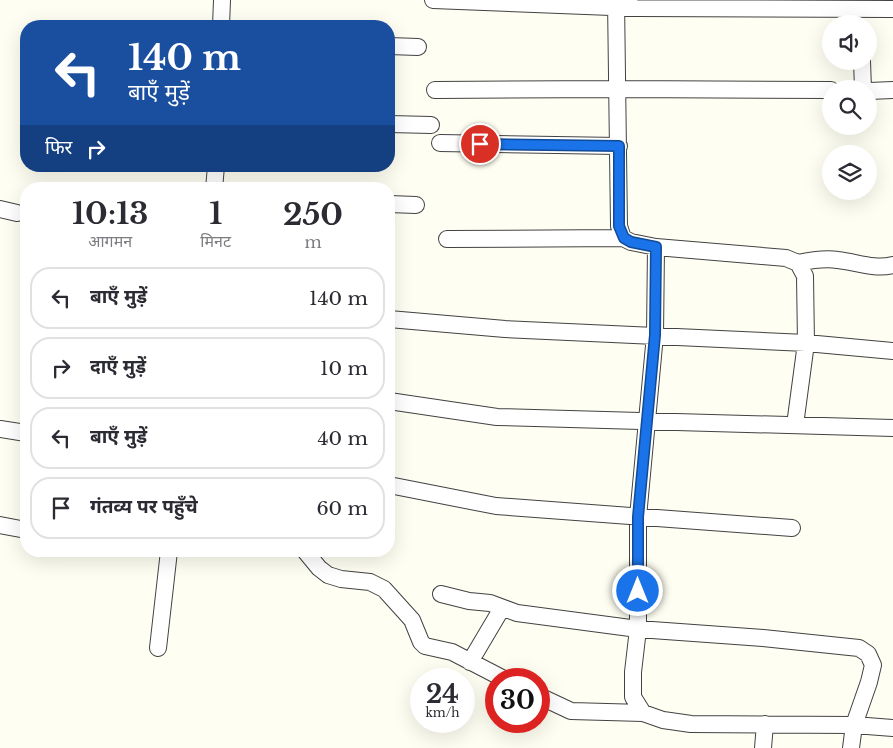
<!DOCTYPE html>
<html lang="hi">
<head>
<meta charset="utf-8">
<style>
	:root { --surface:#fff; --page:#f7f7f7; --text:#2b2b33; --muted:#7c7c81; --line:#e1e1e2 }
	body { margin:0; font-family:"Libre Baskerville","Noto Sans Devanagari",serif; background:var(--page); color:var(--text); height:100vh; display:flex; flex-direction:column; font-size:19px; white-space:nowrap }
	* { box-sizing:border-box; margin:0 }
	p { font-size:16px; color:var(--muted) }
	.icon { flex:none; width:28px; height:28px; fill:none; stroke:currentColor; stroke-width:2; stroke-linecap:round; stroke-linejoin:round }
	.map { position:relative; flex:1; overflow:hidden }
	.details { position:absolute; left:20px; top:182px; width:375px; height:375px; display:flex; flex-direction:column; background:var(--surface); border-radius:20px; box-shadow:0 5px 20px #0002 }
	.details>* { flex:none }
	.top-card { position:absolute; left:20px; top:20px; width:375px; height:152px; border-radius:20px; box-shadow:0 5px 20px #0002; background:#1a4fa0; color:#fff; overflow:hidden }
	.controls { position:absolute; left:822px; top:15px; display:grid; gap:10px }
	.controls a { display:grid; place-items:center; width:55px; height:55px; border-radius:50%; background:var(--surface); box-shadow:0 5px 20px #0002; font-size:25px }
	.speed { position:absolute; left:410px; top:668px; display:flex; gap:10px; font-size:25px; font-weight:700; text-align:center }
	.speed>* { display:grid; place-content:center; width:65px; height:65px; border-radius:50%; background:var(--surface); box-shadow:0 5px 20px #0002; line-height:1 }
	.speed small { font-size:12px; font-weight:400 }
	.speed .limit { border:8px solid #d22; background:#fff; color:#111 }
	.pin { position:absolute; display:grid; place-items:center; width:42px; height:42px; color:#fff; margin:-21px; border:2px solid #fff; border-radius:50%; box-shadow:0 1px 5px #0007 }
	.me { position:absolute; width:55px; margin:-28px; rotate:0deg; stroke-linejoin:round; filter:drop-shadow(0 0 4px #0008) }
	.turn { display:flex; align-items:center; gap:18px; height:105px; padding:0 25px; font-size:22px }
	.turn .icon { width:65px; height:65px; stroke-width:2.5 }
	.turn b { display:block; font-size:35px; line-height:42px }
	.then { display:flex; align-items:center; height:48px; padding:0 25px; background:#0003; gap:10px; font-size:19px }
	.eta { display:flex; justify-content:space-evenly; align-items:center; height:85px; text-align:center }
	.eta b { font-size:30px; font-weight:700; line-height:35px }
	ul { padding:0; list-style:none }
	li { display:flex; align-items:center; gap:15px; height:62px; margin:0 10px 8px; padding:0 15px; border:2px solid var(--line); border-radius:20px }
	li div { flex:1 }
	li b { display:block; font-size:19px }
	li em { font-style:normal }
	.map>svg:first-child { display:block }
</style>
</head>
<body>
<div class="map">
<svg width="893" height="748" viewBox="0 0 893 748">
	<rect width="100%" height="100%" fill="#fffef2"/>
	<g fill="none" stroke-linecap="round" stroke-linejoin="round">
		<!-- minor casing -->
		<g stroke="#424242" stroke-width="18">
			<path id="minor" d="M 433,0 L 637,8 L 893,9
				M 616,0 L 619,226 L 623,238 L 631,242 L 656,247 L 655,335 L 638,517 L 638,629 L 633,672 L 633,697 L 643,713 L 663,720 L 691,724 L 854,725 L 893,728
				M 221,26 L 222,0
				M 389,46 L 418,47
				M 862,61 L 863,89
				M 435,90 L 618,89 L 831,90
				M 869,91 L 893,90
				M 389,124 L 431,125
				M 440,143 L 619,146
				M 214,189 L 216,166
				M 389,204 L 416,205
				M 0,209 L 17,213
				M 447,239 L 623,238
				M 656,247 L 786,258 L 798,263 L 805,276 L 806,343 L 795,425
				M 798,263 C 812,260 824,258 838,260 C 856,262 875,270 893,265
				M 389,319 L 505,329 L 806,343 L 893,351
				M 389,401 L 497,417 L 893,428
				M 0,429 L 26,433
				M 389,485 L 496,506 L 792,528
				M 0,525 L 26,530
				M 305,551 L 319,568 L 328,575 L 341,579 L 370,582 L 384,589 L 412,620 L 421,642 L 425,646 L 452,652 L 504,679
				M 441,594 L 469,601 L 490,603 L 517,613 L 638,629 L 763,638 L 859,648 L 868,654 L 873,665 L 869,682 L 854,725 L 851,748
				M 158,648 L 169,551
				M 470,662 L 502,608
				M 539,696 L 571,711 L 643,713
				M 763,748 L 765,724"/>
		</g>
		<!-- minor -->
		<use href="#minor" stroke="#fff" stroke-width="16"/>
	</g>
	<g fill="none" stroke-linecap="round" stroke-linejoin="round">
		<!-- route casing -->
		<g stroke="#114b97" stroke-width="12">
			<path id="route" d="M 480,144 L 619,146 L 619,226 L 624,238 L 631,242 L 656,247 L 655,335 L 638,517 L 638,591"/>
		</g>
		<!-- route -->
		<use href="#route" stroke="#1a73e8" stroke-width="9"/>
	</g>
</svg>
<div class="controls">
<a><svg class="icon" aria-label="sound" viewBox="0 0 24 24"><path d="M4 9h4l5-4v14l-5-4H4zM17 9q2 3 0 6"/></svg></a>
<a><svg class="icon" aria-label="search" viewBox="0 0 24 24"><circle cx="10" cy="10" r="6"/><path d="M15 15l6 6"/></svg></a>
<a><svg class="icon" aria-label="layers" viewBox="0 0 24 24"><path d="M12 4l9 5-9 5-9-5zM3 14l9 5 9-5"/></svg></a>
</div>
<div class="speed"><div>24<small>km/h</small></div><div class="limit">30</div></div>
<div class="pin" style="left:480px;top:144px;background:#d93025"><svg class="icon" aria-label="arrive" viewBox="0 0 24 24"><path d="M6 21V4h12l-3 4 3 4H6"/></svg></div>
<svg class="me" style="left:638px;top:591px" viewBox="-20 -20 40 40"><circle r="17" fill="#1a73e8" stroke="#fff" stroke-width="3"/><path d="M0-11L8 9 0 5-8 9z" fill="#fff"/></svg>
<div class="top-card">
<div class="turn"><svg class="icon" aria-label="left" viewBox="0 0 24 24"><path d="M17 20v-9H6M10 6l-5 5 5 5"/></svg><div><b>140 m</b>बाएँ मुड़ें</div></div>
<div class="then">फिर<svg class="icon" aria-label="right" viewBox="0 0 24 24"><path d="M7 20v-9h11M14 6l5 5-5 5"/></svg></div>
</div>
<section class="details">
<div class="eta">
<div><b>10:13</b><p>आगमन</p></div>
<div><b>1</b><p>मिनट</p></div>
<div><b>250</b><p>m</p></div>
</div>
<ul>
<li><svg class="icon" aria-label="left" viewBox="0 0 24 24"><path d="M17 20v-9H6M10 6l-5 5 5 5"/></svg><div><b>बाएँ मुड़ें</b></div><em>140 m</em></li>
<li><svg class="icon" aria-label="right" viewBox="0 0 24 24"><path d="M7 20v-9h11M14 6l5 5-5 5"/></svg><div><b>दाएँ मुड़ें</b></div><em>10 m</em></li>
<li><svg class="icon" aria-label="left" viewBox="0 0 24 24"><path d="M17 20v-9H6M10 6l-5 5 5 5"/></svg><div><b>बाएँ मुड़ें</b></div><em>40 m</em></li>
<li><svg class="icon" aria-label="arrive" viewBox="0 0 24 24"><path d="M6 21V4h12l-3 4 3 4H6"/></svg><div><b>गंतव्य पर पहुँचे</b></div><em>60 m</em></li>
</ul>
</section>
</div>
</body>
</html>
